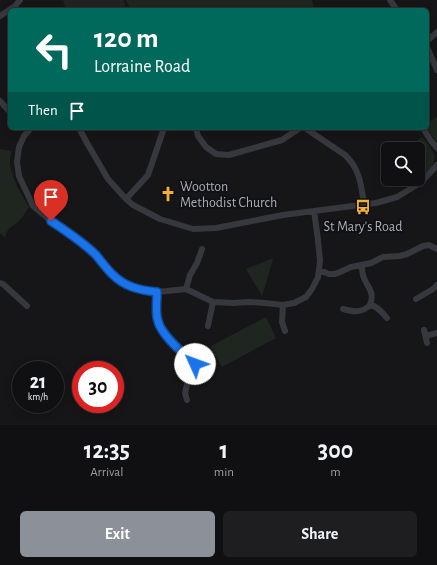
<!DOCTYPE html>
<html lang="en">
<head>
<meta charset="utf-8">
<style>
	:root { --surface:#101012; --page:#1e1e20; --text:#f1f3f6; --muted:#9c9d9f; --line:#303032; --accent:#8c9099 }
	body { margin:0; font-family:"Alegreya Sans",sans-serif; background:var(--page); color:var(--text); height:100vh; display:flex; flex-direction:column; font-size:15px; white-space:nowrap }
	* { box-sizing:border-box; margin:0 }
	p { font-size:13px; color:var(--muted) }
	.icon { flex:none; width:22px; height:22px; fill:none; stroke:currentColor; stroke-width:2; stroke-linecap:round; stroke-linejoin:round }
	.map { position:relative; height:425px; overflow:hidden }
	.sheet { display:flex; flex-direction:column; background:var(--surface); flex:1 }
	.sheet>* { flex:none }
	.hud { position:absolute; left:8px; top:8px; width:421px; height:122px; border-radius:6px; box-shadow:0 2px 10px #0003,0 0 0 1px var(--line); background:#00695c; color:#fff; overflow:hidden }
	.controls { position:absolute; left:381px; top:142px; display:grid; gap:8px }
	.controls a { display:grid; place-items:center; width:44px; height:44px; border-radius:6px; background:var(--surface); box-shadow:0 2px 10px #0003,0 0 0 1px var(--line); font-size:20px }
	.speed { position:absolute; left:12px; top:361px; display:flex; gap:8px; font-size:20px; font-weight:700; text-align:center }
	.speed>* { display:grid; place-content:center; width:52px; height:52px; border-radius:50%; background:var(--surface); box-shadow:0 2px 10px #0003,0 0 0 1px var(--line); line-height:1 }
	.speed small { font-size:10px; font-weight:400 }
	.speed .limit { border:6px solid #d22; background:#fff; color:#111 }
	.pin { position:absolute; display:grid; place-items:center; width:34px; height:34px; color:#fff; margin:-41px -17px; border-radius:50% 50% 50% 0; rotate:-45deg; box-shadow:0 0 4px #0007 }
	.pin .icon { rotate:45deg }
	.me { position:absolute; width:44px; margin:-22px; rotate:313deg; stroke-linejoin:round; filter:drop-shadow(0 0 3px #0008) }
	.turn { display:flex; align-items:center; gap:14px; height:84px; padding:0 20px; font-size:18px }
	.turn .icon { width:52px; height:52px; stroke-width:2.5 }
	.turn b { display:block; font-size:28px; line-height:34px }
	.then { display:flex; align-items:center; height:38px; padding:0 20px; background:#0003; gap:8px; font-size:15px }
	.eta { display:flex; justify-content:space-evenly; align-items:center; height:68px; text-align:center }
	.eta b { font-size:24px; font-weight:700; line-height:28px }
	.button { display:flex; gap:8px; margin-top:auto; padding:8px 20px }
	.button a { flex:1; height:46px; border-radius:6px; background:var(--accent); color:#fff; font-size:16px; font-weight:700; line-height:46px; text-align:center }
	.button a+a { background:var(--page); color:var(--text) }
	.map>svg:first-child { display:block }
</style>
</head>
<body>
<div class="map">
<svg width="437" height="425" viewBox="0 0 437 425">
	<rect width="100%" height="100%" fill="#161618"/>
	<!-- built -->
	<path fill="#222225" d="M 63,0 L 123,0 L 127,10 L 66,10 Z"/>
	<!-- green -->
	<path fill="#1e261f" d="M 126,0 L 312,0 L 314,10 L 131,10 Z
		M 437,117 L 437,143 L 427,128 L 427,123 Z
		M 422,137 C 425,141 432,149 434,154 C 437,165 427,172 420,178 L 418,175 L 418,149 L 406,149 Z
		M 0,149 L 11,151 C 11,155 10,159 10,163 C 11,178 22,195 29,207 C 26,211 23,217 19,221 C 11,228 8,226 5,238 L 0,233 Z
		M 273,258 C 270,271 266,283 262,296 L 246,269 Z
		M 266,317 L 276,338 L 222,367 L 209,347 Z"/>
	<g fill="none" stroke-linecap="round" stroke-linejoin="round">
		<!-- minor -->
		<path stroke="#37383d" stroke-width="6" d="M 390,0 L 397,10
			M 0,16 L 15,6 L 20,0
			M 427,41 L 437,32
			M 427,47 L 437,70
			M 0,101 L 10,112
			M 31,128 L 24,136 L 19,147 L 17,162 L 19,176 L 33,206 L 51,221 L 72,235 L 95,254 L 111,274 L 126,285 L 138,290 L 157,292 L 186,289 L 213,302 L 233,303 L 249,302 L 265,303 L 283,305 L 294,303 L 306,297 L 312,289 L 318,277 L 320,261 L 318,240 L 314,211
			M 79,128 L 87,143 L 108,179 L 126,199 L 133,205 L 160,219 L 193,229 L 216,228 L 283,215 L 376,203 L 397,197 L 420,183 L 429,174 L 437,165
			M 196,128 L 198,136 L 206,147 L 216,154 L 229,155 L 282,140 L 300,128
			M 305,128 L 345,155 C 360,169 361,185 364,204
			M 423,128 L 431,141 L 437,148
			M 126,199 L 148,175 L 164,128
			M 362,265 C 362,269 362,274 364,278 C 368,288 375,292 370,305 C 378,306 382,313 387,318
			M 319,270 L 329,274 L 334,274 L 338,273 L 351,267 L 371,263 L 383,257 L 400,256 L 407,254 L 423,246 L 429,245 L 437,249
			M 0,283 L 3,284 L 27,306
			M 186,289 L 190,275 L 197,263 L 202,249
			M 157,292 C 157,302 155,312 158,321 C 161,335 184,354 195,364 L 196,367 L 188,380 L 185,393 L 187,400
			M 416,299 L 433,289 L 437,285
			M 283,305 L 282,322 L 285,331
			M 343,309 C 354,312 362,313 370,305
			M 208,326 L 213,302
			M 424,330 L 427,343
			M 426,336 L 437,333"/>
	</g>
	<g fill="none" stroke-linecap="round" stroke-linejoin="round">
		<!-- route casing -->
		<g stroke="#114b97" stroke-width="10">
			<path id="route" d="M 51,221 C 66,231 83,242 96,255 C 101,261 106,268 112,274 C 125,287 139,290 157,292 C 157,302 155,312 158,321 C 161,335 184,354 195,364"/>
		</g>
		<!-- route -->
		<use href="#route" stroke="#1a73e8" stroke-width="7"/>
	</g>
	<!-- icons -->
	<defs>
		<g id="church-bare" transform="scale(1.2)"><path d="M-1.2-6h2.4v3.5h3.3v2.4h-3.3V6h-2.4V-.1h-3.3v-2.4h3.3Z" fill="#f2b134" stroke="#111113" stroke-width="2.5" paint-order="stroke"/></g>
		<g id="bus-bare" transform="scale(1.2)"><path d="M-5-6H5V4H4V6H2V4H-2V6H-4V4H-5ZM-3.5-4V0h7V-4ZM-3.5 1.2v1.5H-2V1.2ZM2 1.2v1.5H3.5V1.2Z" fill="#f2b134" stroke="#111113" stroke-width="2.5" paint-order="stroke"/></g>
	</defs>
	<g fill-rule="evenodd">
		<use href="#church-bare" x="168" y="194"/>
		<use href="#bus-bare" x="363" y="207"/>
	</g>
	<g text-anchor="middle" stroke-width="4" stroke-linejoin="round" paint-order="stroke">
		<!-- poi labels -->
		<g font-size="14" fill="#a8adb8" stroke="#111113" text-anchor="start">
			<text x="180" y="191">Wootton<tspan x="180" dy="16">Methodist Church</tspan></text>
			<text x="363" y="231" text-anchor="middle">St Mary's Road</text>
		</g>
	</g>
</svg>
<div class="controls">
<a><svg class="icon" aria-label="search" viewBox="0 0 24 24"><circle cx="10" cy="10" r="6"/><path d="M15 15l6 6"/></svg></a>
</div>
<div class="speed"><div>21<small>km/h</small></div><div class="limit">30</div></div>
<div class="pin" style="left:51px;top:221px;background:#d93025"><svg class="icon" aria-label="arrive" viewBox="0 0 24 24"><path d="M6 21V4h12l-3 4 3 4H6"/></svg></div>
<svg class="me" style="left:195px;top:364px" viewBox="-20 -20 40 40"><circle r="19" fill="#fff"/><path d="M0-13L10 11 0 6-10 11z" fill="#1a73e8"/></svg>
<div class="hud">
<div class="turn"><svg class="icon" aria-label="left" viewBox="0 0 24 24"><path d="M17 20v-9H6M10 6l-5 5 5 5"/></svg><div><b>120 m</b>Lorraine Road</div></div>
<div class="then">Then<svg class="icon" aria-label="arrive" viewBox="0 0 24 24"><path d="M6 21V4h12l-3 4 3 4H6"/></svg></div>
</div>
</div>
<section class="sheet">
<div class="eta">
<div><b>12:35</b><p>Arrival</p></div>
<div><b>1</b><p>min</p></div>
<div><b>300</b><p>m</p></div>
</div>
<div class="button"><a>Exit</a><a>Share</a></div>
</section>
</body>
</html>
